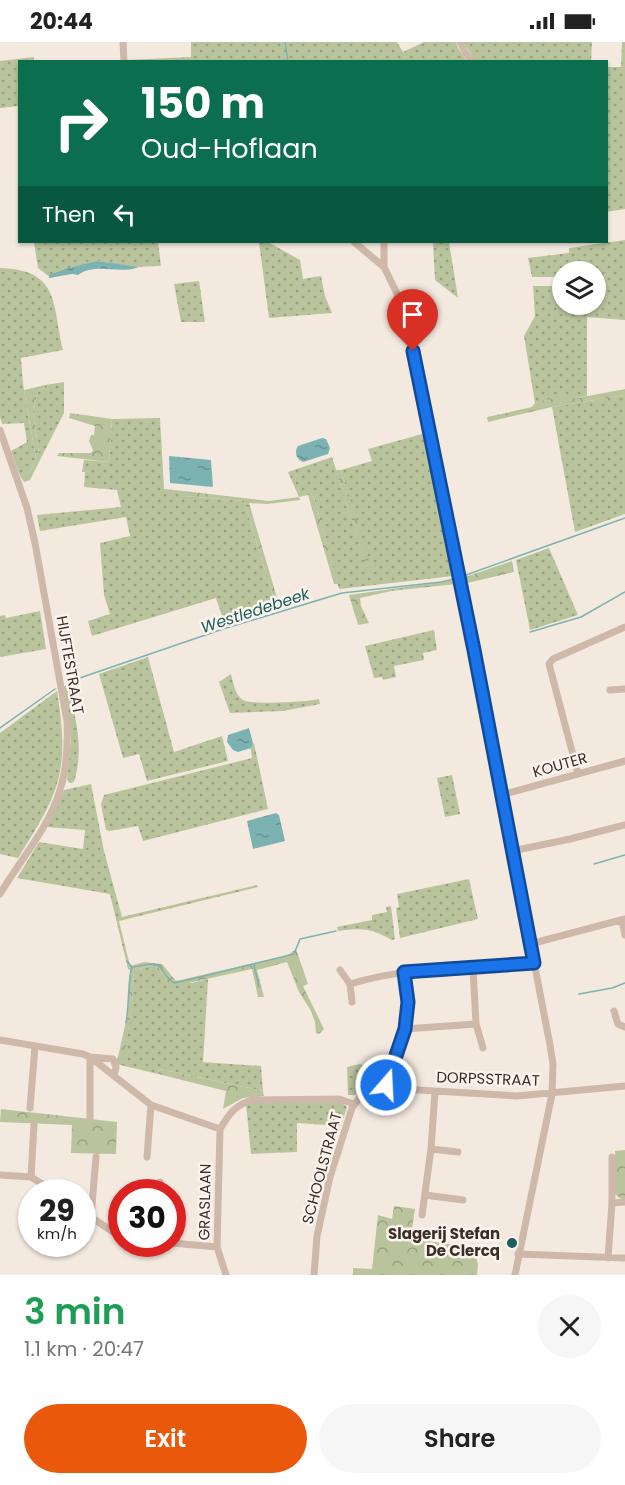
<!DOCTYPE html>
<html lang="en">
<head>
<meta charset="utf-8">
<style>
	:root { --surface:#fff; --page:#f6f6f6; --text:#222; --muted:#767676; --accent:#ea580c }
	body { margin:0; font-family:Poppins,sans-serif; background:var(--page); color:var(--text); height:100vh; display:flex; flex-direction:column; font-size:22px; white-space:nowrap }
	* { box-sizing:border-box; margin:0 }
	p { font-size:20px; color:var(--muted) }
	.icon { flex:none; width:33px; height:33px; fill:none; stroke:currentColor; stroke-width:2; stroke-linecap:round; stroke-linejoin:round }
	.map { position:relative; height:1233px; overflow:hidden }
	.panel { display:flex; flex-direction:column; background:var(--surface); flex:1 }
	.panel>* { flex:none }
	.hud { position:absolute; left:18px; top:18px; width:590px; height:183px; border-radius:0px; box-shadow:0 2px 4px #0004; background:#0b6e4f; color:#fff; overflow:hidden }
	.controls { position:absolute; left:552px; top:219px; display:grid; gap:12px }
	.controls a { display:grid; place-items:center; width:54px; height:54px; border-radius:50%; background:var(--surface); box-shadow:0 2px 4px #0004; font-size:30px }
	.speed { position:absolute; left:18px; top:1137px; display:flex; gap:12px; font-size:30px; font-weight:700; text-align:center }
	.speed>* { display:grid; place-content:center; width:78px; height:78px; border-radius:50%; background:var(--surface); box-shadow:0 2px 4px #0004; line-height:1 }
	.speed small { font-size:15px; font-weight:400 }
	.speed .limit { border:9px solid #d22; background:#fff; color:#111 }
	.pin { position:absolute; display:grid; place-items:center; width:51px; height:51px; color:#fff; margin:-62px -26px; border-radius:50% 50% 50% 0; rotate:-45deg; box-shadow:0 0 6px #0007 }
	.pin .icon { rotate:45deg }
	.me { position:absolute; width:66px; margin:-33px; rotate:19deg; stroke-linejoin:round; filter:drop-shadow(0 0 4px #0008) }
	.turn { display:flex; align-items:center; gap:21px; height:126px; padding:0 24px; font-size:27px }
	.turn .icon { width:78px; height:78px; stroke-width:2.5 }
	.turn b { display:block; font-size:42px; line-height:51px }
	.then { display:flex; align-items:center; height:57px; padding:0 24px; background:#0003; gap:12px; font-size:22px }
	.round { display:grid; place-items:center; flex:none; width:63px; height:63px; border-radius:32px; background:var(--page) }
	.headline { display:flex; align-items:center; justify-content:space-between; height:102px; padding:0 24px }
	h1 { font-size:36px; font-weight:600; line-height:45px; color:#1e9e55 }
	.button { display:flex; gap:12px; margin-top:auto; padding:12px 24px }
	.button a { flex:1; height:69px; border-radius:36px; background:var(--accent); color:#fff; font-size:24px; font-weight:600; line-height:69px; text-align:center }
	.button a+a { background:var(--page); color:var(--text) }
	.status { display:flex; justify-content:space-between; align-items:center; height:42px; padding:0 30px; background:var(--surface); direction:ltr }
	.status svg { height:16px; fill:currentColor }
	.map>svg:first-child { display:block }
</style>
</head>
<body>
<div class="status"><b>20:44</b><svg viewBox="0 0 49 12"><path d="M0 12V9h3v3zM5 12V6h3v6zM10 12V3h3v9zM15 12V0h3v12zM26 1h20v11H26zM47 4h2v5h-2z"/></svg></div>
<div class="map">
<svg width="625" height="1233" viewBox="0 0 625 1233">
	<defs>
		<pattern id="grass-dots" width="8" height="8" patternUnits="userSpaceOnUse" patternTransform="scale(1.5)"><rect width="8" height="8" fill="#b9c49d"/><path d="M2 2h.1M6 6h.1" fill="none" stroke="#97a080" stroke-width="1.8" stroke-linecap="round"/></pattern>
		<pattern id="forest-crowns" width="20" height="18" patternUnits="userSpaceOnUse" patternTransform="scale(1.5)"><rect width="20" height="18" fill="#b9c49d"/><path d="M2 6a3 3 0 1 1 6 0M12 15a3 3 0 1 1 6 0" fill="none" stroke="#97a080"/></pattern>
		<pattern id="water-ripples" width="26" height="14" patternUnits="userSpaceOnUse" patternTransform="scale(1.5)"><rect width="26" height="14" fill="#7cb3b2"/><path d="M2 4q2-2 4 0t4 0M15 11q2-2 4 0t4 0" fill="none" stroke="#679291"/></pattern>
	</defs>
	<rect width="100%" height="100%" fill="#f4e9df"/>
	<!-- grass -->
	<path fill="url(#grass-dots)" d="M 191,0 L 397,0 L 403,10 L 424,0 L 456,0 L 458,6 L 467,19 L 127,20 L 127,18 L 191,15 Z
		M 463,0 L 592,0 L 591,19 L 476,19 Z
		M 622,0 L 625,0 L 625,167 L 606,170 L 606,25 L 621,25 Z
		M 34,15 L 34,19 L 20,20 L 19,64 L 0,66 L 0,19 Z
		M 625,198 L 625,278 L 587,275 L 587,354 L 572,357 L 570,353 L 535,361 L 524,294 L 535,274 L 533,244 L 562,244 L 562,262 L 596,262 L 596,230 L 562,230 L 562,235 L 532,235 L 528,216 L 569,211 L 569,206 Z
		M 34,200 L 158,200 L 161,224 L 130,225 L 98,219 L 51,236 L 38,226 Z
		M 259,200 L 268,200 L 300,218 L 303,237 L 321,234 L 325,254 L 332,271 L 269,276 Z
		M 433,200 L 449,200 L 458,256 L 435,238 Z
		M 0,226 C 60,228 52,261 63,308 L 21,316 L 23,342 L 36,417 L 30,430 L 20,434 L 11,409 L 27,400 L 24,381 L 2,382 L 0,375 Z
		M 199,239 L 205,280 L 181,280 L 174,242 Z
		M 64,340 L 64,371 L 42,414 L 39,411 L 33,370 L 38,349 L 45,346 L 45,343 Z
		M 625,353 L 625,472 L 575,490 L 552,365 Z
		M 160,376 L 164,447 L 184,449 L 185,454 L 244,459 L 275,561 L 278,559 L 281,566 L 225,583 L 216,556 L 92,594 L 88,579 L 110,572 L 104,553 L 100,501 L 130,494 L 126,475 L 40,489 L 37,473 L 121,465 L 117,448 L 84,445 L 85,430 L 82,430 L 84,418 L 109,420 L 112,377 Z
		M 426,391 L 453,534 L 339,547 L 313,452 L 299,455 L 288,430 L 332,415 L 370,535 L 373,535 L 341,428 L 372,419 L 368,407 Z
		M 549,506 L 578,573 L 530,588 L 516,518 Z
		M 40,569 L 46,607 L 0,615 L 0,574 L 5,573 L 6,576 Z
		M 434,588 L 437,608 L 423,611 L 424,618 L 394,624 L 396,635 L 383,638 L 382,635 L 374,636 L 365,604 Z
		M 148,615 L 174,710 L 222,694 L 228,719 L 147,739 L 139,712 L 123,716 L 99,632 Z
		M 231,632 C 233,640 235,653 243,658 C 251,663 307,660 319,657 L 320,662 L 283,669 L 230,671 L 219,640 Z
		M 64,644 L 66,644 C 77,676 84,707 74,740 L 70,741 L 67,738 L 71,698 Z
		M 57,649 C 70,729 60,750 18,816 L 0,812 L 0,691 Z
		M 254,701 L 268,767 L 143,799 L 138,784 L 110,789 L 106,788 L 101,762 L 104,753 L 252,716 L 250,702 Z
		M 452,733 L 460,772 L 445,775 L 437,736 Z
		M 91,742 L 104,809 L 122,875 L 257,843 L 258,845 L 119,879 L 130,924 L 130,928 L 128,927 L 110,852 L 17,836 L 39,800 L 83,807 L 85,788 L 47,785 L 64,748 Z
		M 469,837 L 478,877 L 400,896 L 396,866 L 399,865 L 397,852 Z
		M 391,864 L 395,897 L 392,898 C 370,886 363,886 338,889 L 337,885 L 372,878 L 372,873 L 387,870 L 386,865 Z
		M 150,924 L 158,925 L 167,940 L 192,941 L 208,937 L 203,1020 L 261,1024 L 263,1049 L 159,1027 L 158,1032 L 116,1022 L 118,1015 L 123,1015 L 132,966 L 134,928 Z
		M 360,1022 L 385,1032 L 381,1042 L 355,1053 L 348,1053 L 347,1025 Z
		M 254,1060 L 341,1060 L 347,1065 L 341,1084 L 297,1081 L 297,1110 L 251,1112 L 246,1062 Z"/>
	<!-- forest -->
	<path fill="url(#forest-crowns)" d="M 45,343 L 45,346 L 38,349 L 33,370 L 39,411 L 42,414 L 30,438 L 24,440 L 20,434 L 30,430 L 36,417 L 24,348 Z
		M 625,347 L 625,353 L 552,365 L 488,380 L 487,375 L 532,365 L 535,361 L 571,352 L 572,357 Z
		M 70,371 L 112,377 L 109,420 L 57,414 L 59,411 L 91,411 L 93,408 L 89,399 L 91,393 L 94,393 L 95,384 L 69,376 Z
		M 336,428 L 341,428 L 374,535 L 370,536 Z
		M 184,449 L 269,459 L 299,455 L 300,458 L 267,462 L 249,461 L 278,559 L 275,561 L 244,459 L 184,454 Z
		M 313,452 L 338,542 L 334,542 L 308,453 Z
		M 512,519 L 514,530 L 463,542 L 462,536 Z
		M 455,538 L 456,542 L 391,549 L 360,556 L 361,564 L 369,581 L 358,583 L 349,553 Z
		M 296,907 L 308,942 L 303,944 L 324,987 L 319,992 L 316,991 L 315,980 L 311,969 L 299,950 L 287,920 L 257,928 L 264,955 L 258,955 L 252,927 L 175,944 L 167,940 L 158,925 L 150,924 L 134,928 L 132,966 L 124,1015 L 118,1015 L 128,970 L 130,924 L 144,920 L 162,922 L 176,939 L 288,913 Z
		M 159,1027 L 263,1049 L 264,1054 L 243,1056 L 223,1067 L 226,1049 L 158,1032 Z
		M 1,1067 L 117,1080 L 116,1112 L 71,1111 L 72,1083 L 0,1080 Z
		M 625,1108 L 625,1157 L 621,1157 L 615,1152 L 615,1109 Z
		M 394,1164 L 415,1167 L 411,1193 L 435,1200 L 457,1203 L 458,1213 L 476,1214 L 478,1223 L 477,1233 L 353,1233 L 353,1226 L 372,1227 L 378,1173 L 392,1177 Z"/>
	<!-- water -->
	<path fill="url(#water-ripples)" d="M 97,219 L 139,225 C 120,233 96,220 78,233 L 72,232 L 49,236 L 49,233 L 65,227 Z
		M 322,396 L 326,397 L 330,406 L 328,412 L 303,420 C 296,417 294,410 298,404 Z
		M 169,414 L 211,418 L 213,445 L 170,441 Z
		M 249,686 L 253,701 L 251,706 L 238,710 L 233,708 L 227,700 L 228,693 Z
		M 276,771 L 279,773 L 285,799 L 253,807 L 247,779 Z"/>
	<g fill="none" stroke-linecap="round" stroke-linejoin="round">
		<!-- stream -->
		<path stroke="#7cb3b2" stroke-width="1.5" d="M 285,0 L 288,20
			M 463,534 L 625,476
			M 530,590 L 581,575 L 625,550
			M 68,640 L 223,587 L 342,551 L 441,540 L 454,537
			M 0,686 L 55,647
			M 594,822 L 625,813
			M 127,919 L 132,925
			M 254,923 L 259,945
			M 133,925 C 139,924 147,922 153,922 C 164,923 165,938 175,941 L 294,912 L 300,897 L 336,889
			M 579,952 L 612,946 L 625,941
			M 126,981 C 129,968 128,932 132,926"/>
		<!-- minor -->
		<path stroke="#cdb8a9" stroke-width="7" d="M 123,0 L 124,20
			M 460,0 L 465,10 L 473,20
			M 354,200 L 384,225 L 404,266 L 474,608 L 550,1003 L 553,1022 L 552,1052 L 515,1233
			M 384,200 L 384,225
			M 0,388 L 27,466 L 35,501 L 67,679 C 68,703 67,726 60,748 C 50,784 19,820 0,852
			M 610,648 L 625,647
			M 578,732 L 549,622 L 553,617 L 625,585
			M 501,753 L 625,719
			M 512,809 L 570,797 L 625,783
			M 622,878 L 625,893
			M 530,902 L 625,877
			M 340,928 L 350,942 L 352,960
			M 350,942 C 409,924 473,926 534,921
			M 614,969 L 618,982 L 625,985
			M 476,982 L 483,1006
			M 405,987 L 476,982 L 473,926
			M 0,998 L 83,1012 L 90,1015 L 151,1063 L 220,1087
			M 385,1046 L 405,987 L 408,960 L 404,930
			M 30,1066 L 35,1004
			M 90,1076 L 90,1015 L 113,1017 L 116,1025 L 114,1034
			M 34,1083 L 31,1135 L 55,1150
			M 431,1107 L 458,1110
			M 147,1115 L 151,1063
			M 0,1133 L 31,1135
			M 159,1150 L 160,1140
			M 425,1153 L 463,1158
			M 612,1161 L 625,1160
			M 82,1169 L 122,1196
			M 422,1173 L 431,1107 L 435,1049
			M 91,1175 L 96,1115
			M 172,1201 L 217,1205
			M 53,1204 L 55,1202
			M 518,1212 L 625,1216
			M 608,1216 L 612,1161 L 612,1115
			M 226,1233 L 217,1205 L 220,1087 C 229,1072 235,1063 252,1058 L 339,1057 L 354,1062
			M 314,1233 L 317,1194 L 330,1135 L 352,1066 L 360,1055 L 385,1046 L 517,1054 L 625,1044"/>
	</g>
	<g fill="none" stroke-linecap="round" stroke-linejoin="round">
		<!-- route casing -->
		<g stroke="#114b97" stroke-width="15">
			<path id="route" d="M 386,1043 L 405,987 L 408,960 L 404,930 L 534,921 L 474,608 L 413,309"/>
		</g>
		<!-- route -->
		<use href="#route" stroke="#1a73e8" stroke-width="10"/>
	</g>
	<!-- markers -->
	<circle fill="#1c5d5e" stroke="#fbf3ec" stroke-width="2" cx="512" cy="1201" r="6"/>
	<g text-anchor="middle" stroke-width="5" stroke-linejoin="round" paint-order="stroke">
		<!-- street labels -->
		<g font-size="15" fill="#3a2e29" stroke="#fbf3ec">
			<text transform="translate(70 623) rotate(80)" y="5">HIJFTESTRAAT</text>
			<text transform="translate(560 723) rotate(-16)" y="5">KOUTER</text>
			<text transform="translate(488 1037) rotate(2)" y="5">DORPSSTRAAT</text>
			<text transform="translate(322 1126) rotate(-75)" y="5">SCHOOLSTRAAT</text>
			<text transform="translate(205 1160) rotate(-89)" y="5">GRASLAAN</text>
		</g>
		<!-- poi labels -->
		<g font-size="15" font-weight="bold" fill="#3a2e29" stroke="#fbf3ec" text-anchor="end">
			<text x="500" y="1197">Slagerij Stefan<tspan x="500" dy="17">De Clercq</tspan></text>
		</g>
		<!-- water labels -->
		<g font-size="16" font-style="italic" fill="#1c5d5e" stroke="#fbf3ec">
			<text transform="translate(255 568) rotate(-18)" y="6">Westledebeek</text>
		</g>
	</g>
</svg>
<div class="controls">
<a><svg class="icon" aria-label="layers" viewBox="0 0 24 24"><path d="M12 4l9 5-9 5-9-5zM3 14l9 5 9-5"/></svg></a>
</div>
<div class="speed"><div>29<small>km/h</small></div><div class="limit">30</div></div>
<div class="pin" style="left:413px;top:309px;background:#d93025"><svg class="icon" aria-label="arrive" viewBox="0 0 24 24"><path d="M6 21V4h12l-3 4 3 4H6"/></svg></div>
<svg class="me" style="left:386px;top:1043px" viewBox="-20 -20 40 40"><circle r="17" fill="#1a73e8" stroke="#fff" stroke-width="3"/><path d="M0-11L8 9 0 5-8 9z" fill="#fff"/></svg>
<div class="hud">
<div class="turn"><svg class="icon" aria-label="right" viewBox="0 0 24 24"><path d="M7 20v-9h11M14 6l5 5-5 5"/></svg><div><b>150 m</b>Oud-Hoflaan</div></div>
<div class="then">Then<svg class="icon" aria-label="left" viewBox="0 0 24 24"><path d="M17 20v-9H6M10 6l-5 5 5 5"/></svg></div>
</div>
</div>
<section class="panel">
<div class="headline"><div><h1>3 min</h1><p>1.1 km · 20:47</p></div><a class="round"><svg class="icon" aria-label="close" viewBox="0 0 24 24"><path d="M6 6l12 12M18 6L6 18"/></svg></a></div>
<div class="button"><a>Exit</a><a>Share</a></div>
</section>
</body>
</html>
